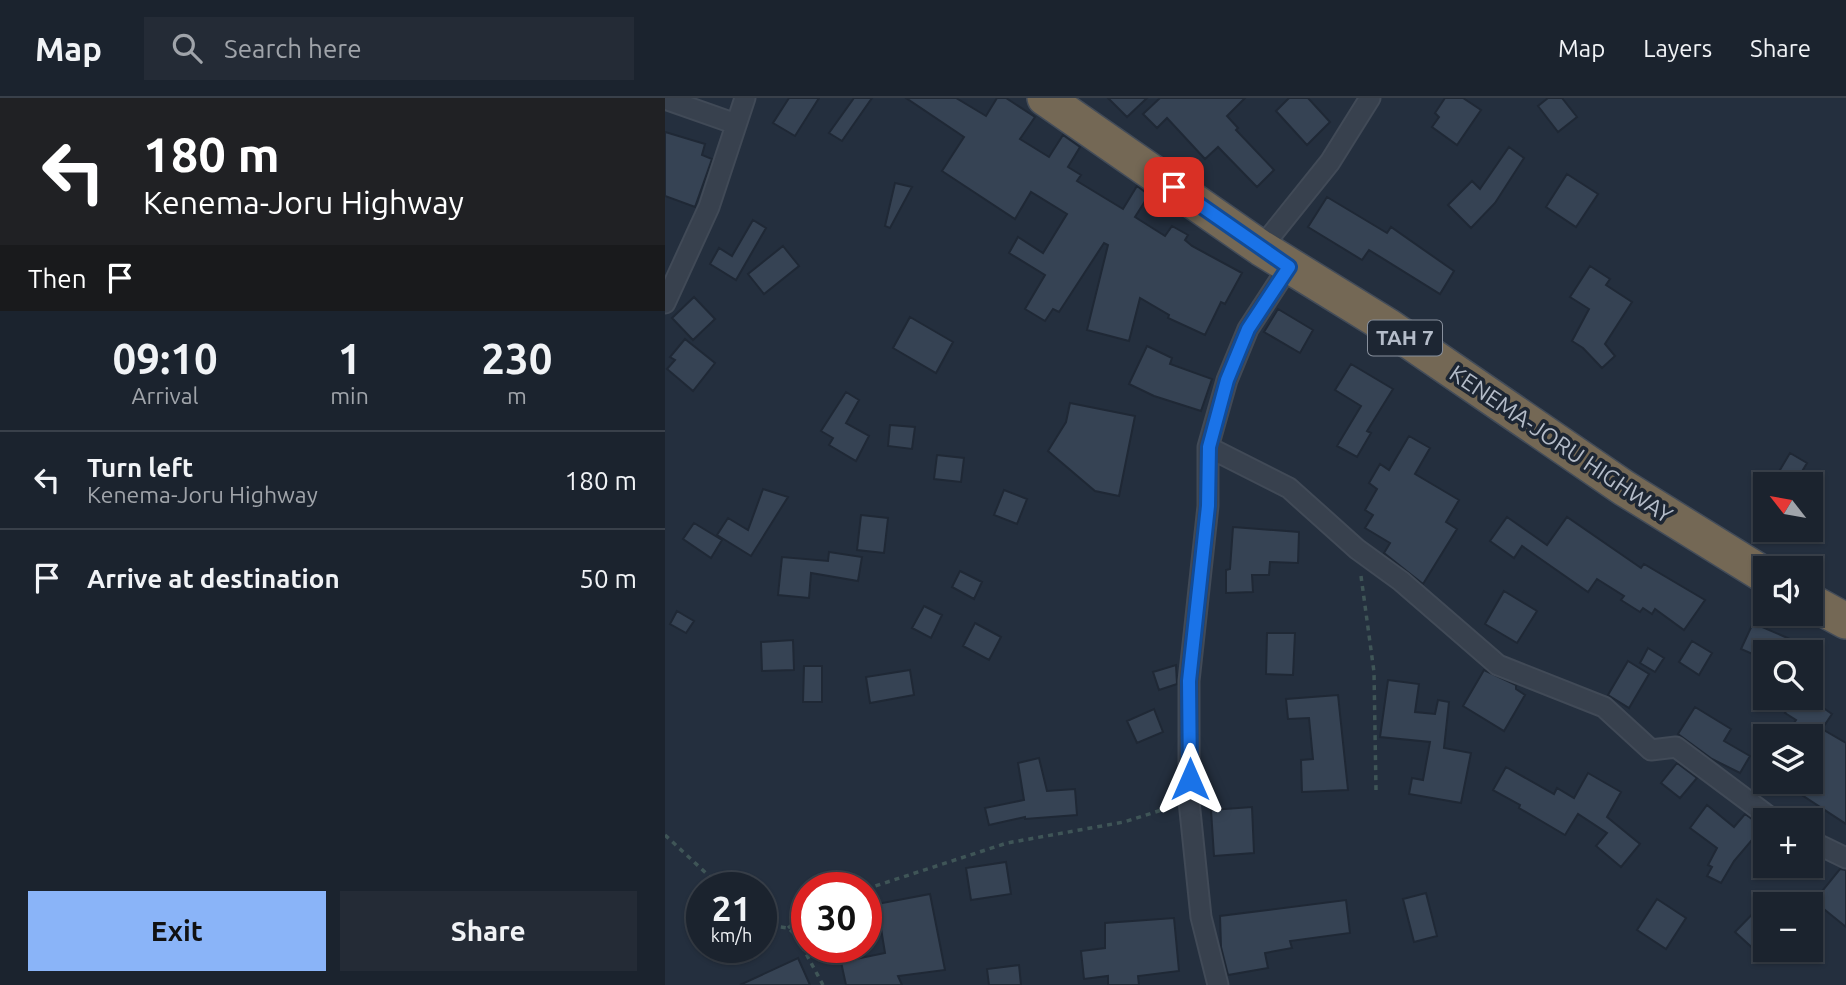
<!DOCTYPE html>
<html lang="en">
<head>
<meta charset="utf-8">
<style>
	:root { --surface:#1b232e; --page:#242b36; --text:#f1f3f6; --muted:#a0a4aa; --line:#39404a; --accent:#8ab4f8 }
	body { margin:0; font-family:Ubuntu,sans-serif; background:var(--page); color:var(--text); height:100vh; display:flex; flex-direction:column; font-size:26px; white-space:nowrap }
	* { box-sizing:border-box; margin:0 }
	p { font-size:23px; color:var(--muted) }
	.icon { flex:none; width:38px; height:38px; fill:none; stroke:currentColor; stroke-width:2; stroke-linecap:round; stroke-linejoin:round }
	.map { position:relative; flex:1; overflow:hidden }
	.side { display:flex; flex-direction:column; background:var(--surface); width:665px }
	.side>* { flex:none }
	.guide { background:#202124; color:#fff; overflow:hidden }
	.needle { width:46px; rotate:301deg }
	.fabs { position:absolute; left:1088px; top:374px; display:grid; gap:14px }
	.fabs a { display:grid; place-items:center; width:70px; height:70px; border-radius:0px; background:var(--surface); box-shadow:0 2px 5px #0004,0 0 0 2px var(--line); font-size:35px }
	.speed { position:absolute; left:21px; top:774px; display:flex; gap:14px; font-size:35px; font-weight:700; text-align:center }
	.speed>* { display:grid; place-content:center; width:91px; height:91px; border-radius:50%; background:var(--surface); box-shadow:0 2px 5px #0004,0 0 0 2px var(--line); line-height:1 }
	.speed small { font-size:18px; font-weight:400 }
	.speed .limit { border:10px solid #d22; background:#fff; color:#111 }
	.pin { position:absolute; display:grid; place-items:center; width:60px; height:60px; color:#fff; margin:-30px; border-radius:14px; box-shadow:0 4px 10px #0006 }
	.me { position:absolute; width:77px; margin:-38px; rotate:0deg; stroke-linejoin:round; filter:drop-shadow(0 0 5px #0008) }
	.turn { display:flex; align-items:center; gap:24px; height:147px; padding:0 28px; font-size:32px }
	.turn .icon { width:91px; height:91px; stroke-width:2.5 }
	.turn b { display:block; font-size:49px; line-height:60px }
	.then { display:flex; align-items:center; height:66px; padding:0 28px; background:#0003; gap:14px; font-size:26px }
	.eta { display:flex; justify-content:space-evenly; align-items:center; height:119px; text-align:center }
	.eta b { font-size:42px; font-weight:600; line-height:49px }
	.primary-button { display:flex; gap:14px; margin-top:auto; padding:14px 28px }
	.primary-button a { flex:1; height:80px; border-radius:0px; background:var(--accent); color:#111; font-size:28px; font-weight:600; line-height:80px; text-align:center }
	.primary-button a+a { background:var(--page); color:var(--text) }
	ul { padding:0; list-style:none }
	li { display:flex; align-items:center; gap:21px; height:98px; padding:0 28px; border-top:2px solid var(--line) }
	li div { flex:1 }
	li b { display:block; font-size:26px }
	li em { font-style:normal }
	header { display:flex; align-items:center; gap:42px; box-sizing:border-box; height:98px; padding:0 35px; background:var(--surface); border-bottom:2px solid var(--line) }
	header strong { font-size:33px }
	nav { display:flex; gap:38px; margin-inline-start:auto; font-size:24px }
	.search { width:490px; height:63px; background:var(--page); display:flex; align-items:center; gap:18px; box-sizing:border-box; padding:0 24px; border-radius:0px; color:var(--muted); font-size:26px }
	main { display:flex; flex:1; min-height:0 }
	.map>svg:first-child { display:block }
</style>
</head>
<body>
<header>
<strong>Map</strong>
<div class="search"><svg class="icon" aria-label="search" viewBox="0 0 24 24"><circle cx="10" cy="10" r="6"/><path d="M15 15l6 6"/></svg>Search here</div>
<nav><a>Map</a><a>Layers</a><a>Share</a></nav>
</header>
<main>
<section class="side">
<div class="guide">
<div class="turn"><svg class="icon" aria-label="left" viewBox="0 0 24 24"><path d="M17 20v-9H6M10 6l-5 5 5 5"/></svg><div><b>180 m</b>Kenema-Joru Highway</div></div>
<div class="then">Then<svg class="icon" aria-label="arrive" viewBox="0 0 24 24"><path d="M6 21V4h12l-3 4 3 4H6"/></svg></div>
</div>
<div class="eta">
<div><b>09:10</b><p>Arrival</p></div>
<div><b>1</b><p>min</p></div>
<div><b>230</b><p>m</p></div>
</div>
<ul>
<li><svg class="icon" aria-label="left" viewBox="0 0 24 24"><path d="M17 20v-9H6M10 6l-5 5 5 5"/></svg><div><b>Turn left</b><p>Kenema-Joru Highway</p></div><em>180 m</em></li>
<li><svg class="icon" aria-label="arrive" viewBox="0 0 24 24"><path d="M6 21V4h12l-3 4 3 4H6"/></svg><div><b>Arrive at destination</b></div><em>50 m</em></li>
</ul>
<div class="primary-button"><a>Exit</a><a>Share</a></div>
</section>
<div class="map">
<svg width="1181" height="887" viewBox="0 0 1181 887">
	<rect width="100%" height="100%" fill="#242f3e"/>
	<!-- building -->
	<path fill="#364354" stroke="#1f2835" stroke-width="2" d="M 124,0 L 154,0 L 130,38 L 108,25 Z
		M 189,0 L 207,0 L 177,43 L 164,35 Z
		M 241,0 L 291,0 L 321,18 L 332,0 L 341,0 L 370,19 L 355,41 L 384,59 L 398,37 L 415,49 L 403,69 L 416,77 L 412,83 L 458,111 L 472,88 L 484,97 L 470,119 L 500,138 L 507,128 L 523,137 L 520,142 L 527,148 L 577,175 L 560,206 L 556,204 L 540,237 L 503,220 L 504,217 L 475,200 L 464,243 L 422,232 L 443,147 L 439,145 L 394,214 L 388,211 L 380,223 L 360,211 L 380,177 L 344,155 L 353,139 L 378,155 L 402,116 L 366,94 L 350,121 L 277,73 L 299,39 Z
		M 443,0 L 482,0 L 462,19 Z
		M 495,0 L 580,0 L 562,18 L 573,30 L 571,32 L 609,72 L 592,89 L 553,49 L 540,61 L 502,20 L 492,30 L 478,16 Z
		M 624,0 L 643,0 L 665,24 L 642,47 L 611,13 Z
		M 780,0 L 798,0 L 816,12 L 792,47 L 767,29 L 774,19 L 770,15 Z
		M 883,0 L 897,0 L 912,19 L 893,34 L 873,8 Z
		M 0,34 L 40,46 L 37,57 L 47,61 L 30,109 L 0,98 Z
		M 844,49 L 859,60 L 830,105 L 806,130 L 783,107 L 807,83 L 815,91 Z
		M 902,76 L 933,96 L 911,129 L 881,109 Z
		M 230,85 L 247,89 L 225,130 L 220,128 Z
		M 662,99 L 722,135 L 726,129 L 789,173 L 775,196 L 704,152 L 697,162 L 643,129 Z
		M 88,122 L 101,130 L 71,182 L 45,166 L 54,150 L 67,158 Z
		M 118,148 L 134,168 L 99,196 L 83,176 Z
		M 925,168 L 945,181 L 941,187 L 967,204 L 940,246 L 950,258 L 937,270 L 918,250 L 907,243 L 924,211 L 905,199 Z
		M 29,199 L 50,221 L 28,242 L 7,220 Z
		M 613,211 L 648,232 L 635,255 L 599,234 Z
		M 245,219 L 288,244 L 271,275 L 228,250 Z
		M 20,241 L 50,265 L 28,293 L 2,271 L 10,262 L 5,259 Z
		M 482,248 L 507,260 L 505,266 L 547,281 L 536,313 L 489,298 L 464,286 Z
		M 686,266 L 728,291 L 702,333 L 706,335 L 692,359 L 672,348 L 696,308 L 670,292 Z
		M 181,294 L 194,302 L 181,325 L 204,338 L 191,363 L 164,347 L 168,340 L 156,333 Z
		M 405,305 L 470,318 L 454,398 L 430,393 L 383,353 L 401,324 Z
		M 225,327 L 250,329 L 247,351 L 223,348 Z
		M 744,338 L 765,350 L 750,376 L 794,402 L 781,424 L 792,431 L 758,486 L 719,455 L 725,445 L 700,430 L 708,417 L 700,412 L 712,391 L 704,385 L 715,366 L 724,372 Z
		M 1125,355 L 1142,365 L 1129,387 L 1106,387 Z
		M 272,357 L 299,360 L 296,384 L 269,381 Z
		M 98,391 L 123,399 L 86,458 L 52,437 L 63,420 L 83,432 Z
		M 339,392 L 362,401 L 352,426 L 329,417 Z
		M 196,417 L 223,420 L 219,455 L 192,452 Z
		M 842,419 L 882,447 L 902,419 L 976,470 L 979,466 L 1040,502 L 1019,532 L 990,511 L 987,516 L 978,510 L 975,514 L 956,502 L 959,498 L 932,481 L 923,494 L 857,448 L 849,460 L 825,443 Z
		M 29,425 L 57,442 L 46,460 L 18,441 Z
		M 568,429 L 634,434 L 633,465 L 605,464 L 604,477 L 587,477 L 588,494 L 561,495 L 561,472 L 565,471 Z
		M 164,454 L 197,459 L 193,483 L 146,475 L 144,500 L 113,497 L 117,459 L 163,463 Z
		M 295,473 L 317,484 L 309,501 L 287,489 Z
		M 839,493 L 872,513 L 852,545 L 820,526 Z
		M 259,508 L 277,517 L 266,540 L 247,530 Z
		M 12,513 L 29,523 L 21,535 L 5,526 Z
		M 310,525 L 336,539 L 324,562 L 298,548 Z
		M 1088,525 L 1157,555 L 1101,555 L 1101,562 L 1076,551 Z
		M 602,535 L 630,535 L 628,577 L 601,576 Z
		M 128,542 L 129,572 L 97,573 L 96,544 Z
		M 1027,543 L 1047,555 L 1034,577 L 1014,564 Z
		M 983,550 L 999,560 L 990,574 L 975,565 Z
		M 963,563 L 984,576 L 964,610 L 943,597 Z
		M 511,567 L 512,586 L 494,592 L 488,574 Z
		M 139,568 L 157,568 L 157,604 L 138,604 Z
		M 245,572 L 249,597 L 205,605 L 201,579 Z
		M 819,572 L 851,587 L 851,591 L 860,597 L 839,633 L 798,608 Z
		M 723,582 L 754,586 L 750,614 L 770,616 L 773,602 L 784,604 L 779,650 L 806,655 L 796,705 L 744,696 L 747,680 L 758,682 L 765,644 L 715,639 Z
		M 673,597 L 683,692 L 637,694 L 636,662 L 648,661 L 644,620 L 623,621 L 621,601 Z
		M 1130,600 L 1144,600 L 1167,616 L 1157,631 L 1181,645 L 1181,726 L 1117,684 L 1146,684 L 1146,639 L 1135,639 L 1124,632 L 1131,622 L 1120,615 Z
		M 1030,609 L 1066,631 L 1059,643 L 1085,658 L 1075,675 L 1047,661 L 1013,636 Z
		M 489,611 L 498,634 L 472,645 L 462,623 Z
		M 374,660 L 382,693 L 410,691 L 412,717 L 360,721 L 360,719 L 324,727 L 320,710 L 359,702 L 353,665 Z
		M 1012,665 L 1032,680 L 1015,700 L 996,685 Z
		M 841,669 L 889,696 L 892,690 L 909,700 L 923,675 L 956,694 L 942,719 L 975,746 L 956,769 L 931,748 L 942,735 L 913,716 L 900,737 L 854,710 L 855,707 L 828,692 Z
		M 1042,707 L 1069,729 L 1080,716 L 1098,729 L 1069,763 L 1056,785 L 1042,778 L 1047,769 L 1043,767 L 1052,750 L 1025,730 Z
		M 587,709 L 589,755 L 549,758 L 546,712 Z
		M 341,764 L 346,796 L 306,802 L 301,770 Z
		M 1175,771 L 1181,772 L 1181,829 L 1149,803 Z
		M 761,795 L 772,838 L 749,844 L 738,801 Z
		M 265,796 L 280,872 L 233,878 L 237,887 L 181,887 L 176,864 L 220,855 L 212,806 Z
		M 992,801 L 1021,820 L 1001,851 L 972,832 Z
		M 681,802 L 685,835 L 625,843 L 627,850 L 600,855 L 603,870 L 563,877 L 556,849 L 555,818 Z
		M 1101,802 L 1101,847 L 1093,855 L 1070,834 Z
		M 509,820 L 514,873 L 473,878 L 474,887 L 443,887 L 443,878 L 419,881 L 416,853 L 440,850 L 440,825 Z
		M 133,860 L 145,887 L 75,887 Z
		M 354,867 L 356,887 L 324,887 L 322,871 Z"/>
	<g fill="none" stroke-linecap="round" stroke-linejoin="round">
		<!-- street casing -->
		<g stroke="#414a57" stroke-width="23">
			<path id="street" d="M 0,1 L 71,26
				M 596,150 L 665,64 L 705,0
				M 0,205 L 44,109 L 80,0
				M 543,349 L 624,390 L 692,451 L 736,483 L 833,567 L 939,609 L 986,652 L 1011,649 L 1110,723
				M 1146,743 L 1181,760
				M 553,887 L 536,819 L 524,703 L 524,583 L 543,408 L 543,349 L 562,282 L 583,231 L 624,168"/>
		</g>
		<!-- highway casing -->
		<g stroke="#434c59" stroke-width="38">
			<path id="highway" d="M 380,0 L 596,150 L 724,229 L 959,390 L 1101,478
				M 1146,504 L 1181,523"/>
		</g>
		<!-- path -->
		<path stroke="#3f5557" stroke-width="3.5" stroke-dasharray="5 5" stroke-linecap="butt" d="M 696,478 L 709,574 L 711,692
			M 0,737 L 56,789
			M 201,791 L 342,745 L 459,724 L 506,709
			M 96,826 L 123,830 L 131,837 L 158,887
			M 123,830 L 142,815"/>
		<!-- street -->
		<use href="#street" stroke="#38414e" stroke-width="19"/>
		<!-- highway -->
		<use href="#highway" stroke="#746855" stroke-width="35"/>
	</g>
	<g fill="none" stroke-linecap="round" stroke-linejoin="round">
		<!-- route casing -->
		<g stroke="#114b97" stroke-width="18">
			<path id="route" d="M 509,89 L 624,169 L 583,231 L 562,282 L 544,349 L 543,408 L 524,583 L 525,681"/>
		</g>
		<!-- route -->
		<use href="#route" stroke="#1a73e8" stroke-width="12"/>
	</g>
	<g text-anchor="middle" stroke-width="7" stroke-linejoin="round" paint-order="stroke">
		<!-- shield labels -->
		<rect fill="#1d2633" stroke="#878f9c" stroke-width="2" x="703" y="222.5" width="74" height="35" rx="5"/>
		<g font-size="21" font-weight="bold" fill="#b4bcc9">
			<text x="740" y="247">TAH 7</text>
		</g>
		<!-- street labels -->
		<g font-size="23" fill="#b4bcc9" stroke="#1d2633">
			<text transform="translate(896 346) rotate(34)" y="8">KENEMA-JORU HIGHWAY</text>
		</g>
	</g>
</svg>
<div class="fabs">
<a><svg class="needle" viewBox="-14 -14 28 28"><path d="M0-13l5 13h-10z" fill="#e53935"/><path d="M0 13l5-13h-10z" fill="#a0a4aa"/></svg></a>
<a><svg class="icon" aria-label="sound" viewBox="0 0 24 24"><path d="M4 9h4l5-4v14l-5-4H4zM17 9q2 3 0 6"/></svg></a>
<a><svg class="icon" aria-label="search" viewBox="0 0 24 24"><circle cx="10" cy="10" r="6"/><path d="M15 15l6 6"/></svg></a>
<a><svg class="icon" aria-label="layers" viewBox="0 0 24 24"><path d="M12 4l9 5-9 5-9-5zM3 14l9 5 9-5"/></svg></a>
<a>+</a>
<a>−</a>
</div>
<div class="speed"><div>21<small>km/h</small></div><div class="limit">30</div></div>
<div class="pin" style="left:509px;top:89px;background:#d93025"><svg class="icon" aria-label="arrive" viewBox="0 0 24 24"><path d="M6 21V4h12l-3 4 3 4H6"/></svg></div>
<svg class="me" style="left:525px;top:681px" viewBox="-20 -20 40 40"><path d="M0-17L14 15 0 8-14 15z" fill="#1a73e8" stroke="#fff" stroke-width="4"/></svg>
</div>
</main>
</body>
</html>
